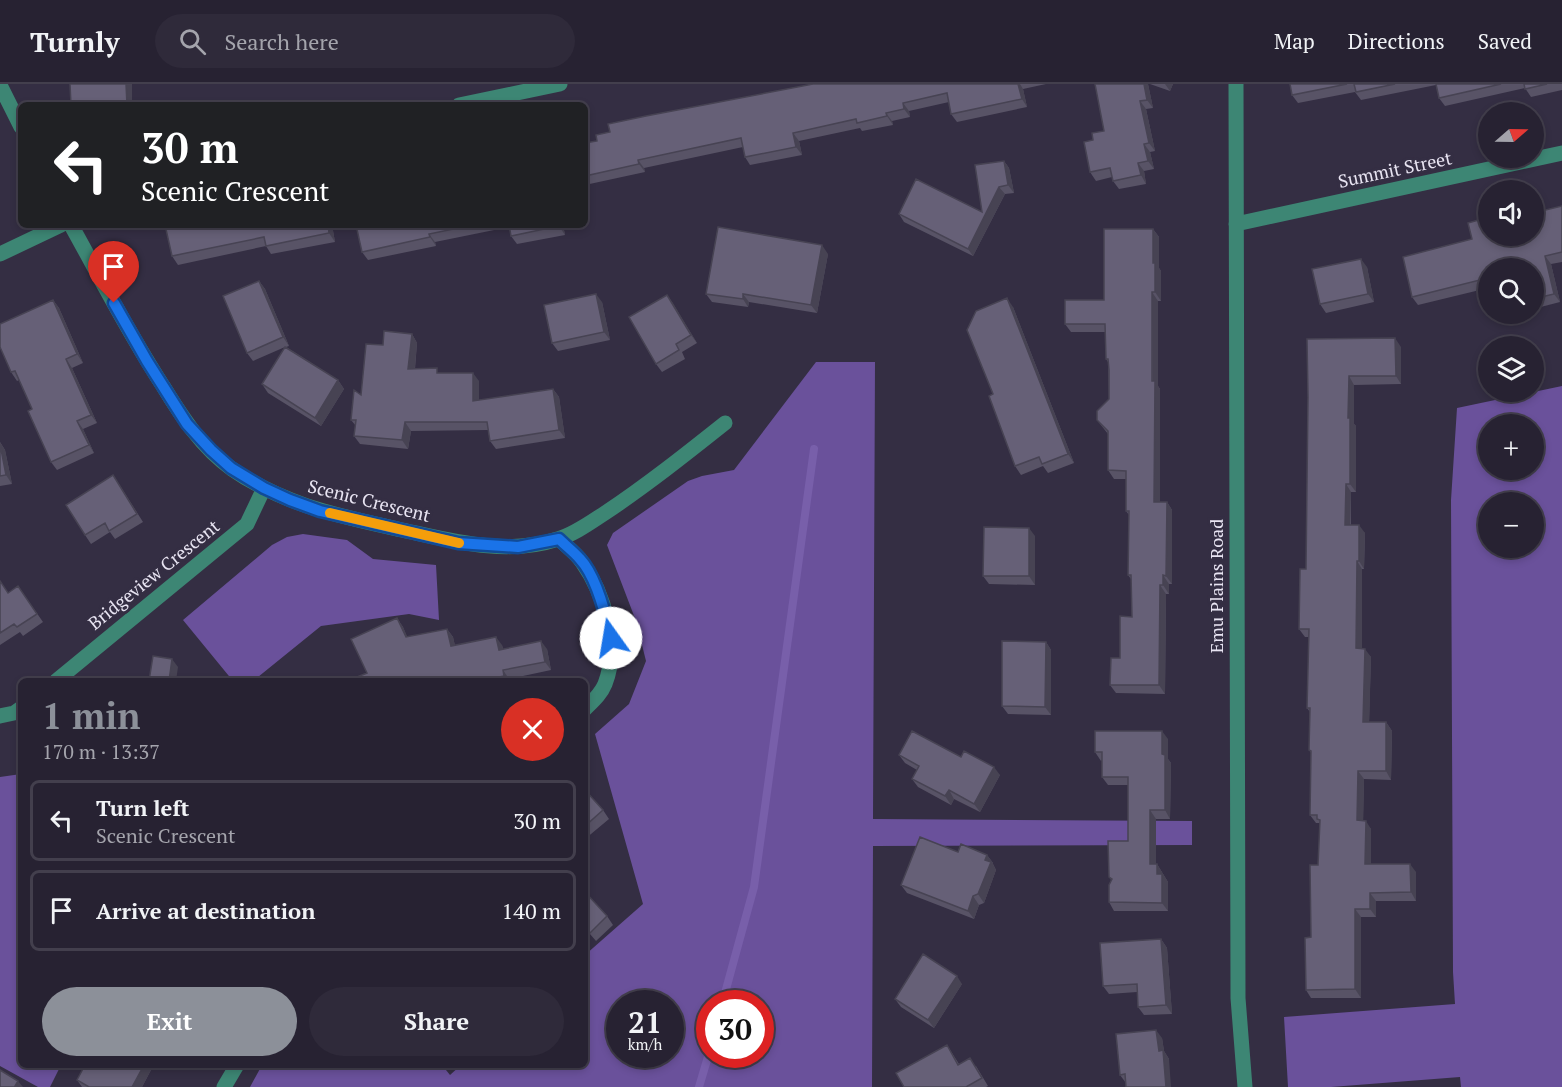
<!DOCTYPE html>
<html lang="en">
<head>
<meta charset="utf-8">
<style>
	:root { --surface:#272232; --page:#2f2a3a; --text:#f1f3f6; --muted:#a4a4ac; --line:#433f4d; --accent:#8c9099 }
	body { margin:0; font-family:"PT Serif",serif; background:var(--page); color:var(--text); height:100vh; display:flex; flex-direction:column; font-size:22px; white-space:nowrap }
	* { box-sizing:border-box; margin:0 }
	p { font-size:20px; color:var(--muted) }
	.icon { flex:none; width:33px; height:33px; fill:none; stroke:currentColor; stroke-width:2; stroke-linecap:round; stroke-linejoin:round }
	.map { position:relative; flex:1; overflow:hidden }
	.panel { position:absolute; left:18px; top:594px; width:570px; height:390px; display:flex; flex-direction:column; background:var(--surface); border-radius:9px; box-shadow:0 3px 9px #0003,0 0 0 2px var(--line) }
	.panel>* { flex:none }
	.banner { position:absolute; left:18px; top:18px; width:570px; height:126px; border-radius:9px; box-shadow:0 3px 9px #0003,0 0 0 2px var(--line); background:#202124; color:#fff; overflow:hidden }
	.needle { width:39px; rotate:70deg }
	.tools { position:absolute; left:1478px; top:18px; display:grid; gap:12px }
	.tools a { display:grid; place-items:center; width:66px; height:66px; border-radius:50%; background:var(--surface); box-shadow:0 3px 9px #0003,0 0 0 2px var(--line); font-size:30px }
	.speed { position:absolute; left:606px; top:906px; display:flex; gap:12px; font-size:30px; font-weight:700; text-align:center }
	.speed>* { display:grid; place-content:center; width:78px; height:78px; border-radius:50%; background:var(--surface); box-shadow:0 3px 9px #0003,0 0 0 2px var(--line); line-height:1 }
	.speed small { font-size:15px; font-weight:400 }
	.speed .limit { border:9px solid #d22; background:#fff; color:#111 }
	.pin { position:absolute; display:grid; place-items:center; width:51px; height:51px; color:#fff; margin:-62px -26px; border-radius:50% 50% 50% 0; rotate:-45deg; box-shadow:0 0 6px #0007 }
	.pin .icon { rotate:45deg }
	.me { position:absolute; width:66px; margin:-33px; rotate:347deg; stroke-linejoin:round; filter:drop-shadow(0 0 4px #0008) }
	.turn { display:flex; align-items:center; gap:21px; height:126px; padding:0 24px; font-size:27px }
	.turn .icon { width:78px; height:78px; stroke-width:2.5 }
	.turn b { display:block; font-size:42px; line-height:51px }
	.round { display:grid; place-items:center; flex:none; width:63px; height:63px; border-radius:32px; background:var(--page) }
	.overview { display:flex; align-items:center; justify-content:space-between; height:102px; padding:0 24px }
	h1 { font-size:36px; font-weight:700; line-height:45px; color:var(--accent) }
	.cta { display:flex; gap:12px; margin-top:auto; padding:12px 24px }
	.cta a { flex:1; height:69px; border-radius:36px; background:var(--accent); color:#fff; font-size:24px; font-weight:700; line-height:69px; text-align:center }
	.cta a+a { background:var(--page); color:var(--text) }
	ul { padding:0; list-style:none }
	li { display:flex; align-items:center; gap:18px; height:81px; margin:0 12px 9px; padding:0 12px; border:3px solid var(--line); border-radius:9px }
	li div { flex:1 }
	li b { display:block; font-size:22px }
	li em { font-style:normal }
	header { display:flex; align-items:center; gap:36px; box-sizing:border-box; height:84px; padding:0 30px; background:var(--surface); border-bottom:2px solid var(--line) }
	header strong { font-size:28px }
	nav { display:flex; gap:33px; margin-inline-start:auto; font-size:21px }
	.search { width:420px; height:54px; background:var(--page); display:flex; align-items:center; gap:15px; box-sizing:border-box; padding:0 21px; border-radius:33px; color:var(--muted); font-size:22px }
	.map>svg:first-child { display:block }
</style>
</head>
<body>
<header>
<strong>Turnly</strong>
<div class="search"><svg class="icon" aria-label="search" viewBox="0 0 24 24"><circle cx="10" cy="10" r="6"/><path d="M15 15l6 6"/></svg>Search here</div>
<nav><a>Map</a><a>Directions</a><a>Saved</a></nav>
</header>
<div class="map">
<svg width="1562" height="1003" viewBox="0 0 1562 1003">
	<rect width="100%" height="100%" fill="#342e43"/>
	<!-- forest -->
	<path fill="#6a519b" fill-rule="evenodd" d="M 816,278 L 875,278 L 873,735 L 1192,737 L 1192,761 L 873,762 L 872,1003 L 250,1003 L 262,981 L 442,981 L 450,991 L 461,981 L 585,981 L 585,871 L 643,820 L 595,650 L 629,620 L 646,577 L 636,537 L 607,461 L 613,449 L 688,397 L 702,392 L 734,386 ZM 620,920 L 670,920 L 670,970 L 620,970 ZM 710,920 L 760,920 L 760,970 L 710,970 Z
		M 1562,302 L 1562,1003 L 1461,1003 L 1460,993 L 1331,1003 L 1288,1003 L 1284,933 L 1455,920 L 1453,888 L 1451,416 L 1457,324 ZM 1488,340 L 1533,340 L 1533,386 L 1488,386 ZM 1488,418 L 1533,418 L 1533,464 L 1488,464 Z
		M 303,450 L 347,456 L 373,475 L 436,481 L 439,536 L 409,530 L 321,542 L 253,597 L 233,597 L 183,536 L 272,461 L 287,453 Z
		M 21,690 L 21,981 L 61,981 L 50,1003 L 38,1003 L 0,982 L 0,693 Z"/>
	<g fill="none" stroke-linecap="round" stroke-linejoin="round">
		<!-- stream -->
		<path stroke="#785faa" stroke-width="8" d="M 722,920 L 754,803 L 814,365
			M 699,1003 L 710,966"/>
		<!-- minor -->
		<path stroke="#3d8674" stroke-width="15" d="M 1236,0 L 1238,914 L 1245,1003
			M 0,1 L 21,43
			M 459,21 L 560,0
			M 1236,140 L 1562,69
			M 71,141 C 101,195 129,250 163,302 C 182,333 202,364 232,385 C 285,422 341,432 402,446 C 453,457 506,472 558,455 C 575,450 591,438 605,429 C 647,401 686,370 725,339
			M 0,170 L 61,141
			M 559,455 C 566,462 576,469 582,478 C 604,509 620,562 605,600 C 601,610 593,617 585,625
			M 56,597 L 247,440 L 264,404
			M 0,632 L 14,629 L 21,624
			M 224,1003 L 237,981"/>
	</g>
	<!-- wall -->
	<path fill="#585366" d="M 813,0 L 1046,0 L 1023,5 L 1027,23 L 957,38 L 951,30 L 949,18 L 909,27 L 910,33 L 892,37 L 893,41 L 862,47 L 860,44 L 799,57 L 802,71 L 750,81 L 745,73 L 743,63 L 644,84 L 645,88 L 585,101 L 585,59 L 597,57 Z
		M 1095,0 L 1148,0 L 1153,24 L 1146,25 L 1155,67 L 1150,68 L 1154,85 L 1144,87 L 1146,100 L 1119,105 L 1113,97 L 1112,93 L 1096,97 L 1090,88 L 1093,56 L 1104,47 Z
		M 1150,0 L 1173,0 L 1170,7 Z
		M 1290,0 L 1562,0 L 1562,6 L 1531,13 L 1525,4 L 1445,22 L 1439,14 L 1436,1 L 1361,16 L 1355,8 L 1298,19 L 1292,11 Z
		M 1004,77 L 1009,84 L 1014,109 L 1005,110 L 973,172 L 904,138 L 899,130 L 982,128 Z
		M 1562,122 L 1562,178 L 1551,180 L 1560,218 L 1533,225 L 1533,184 L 1488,184 L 1488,204 L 1418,221 L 1412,213 L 1472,155 L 1488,152 Z
		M 165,141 L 332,141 L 335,158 L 271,170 L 266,162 L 178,181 L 172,172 Z
		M 356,141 L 563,141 L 565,151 L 517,160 L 511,152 L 509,143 L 435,158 L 436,162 L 368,176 L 362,168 Z
		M 1153,145 L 1159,153 L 1159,184 L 1161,187 L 1161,217 L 1158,217 L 1158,302 L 1160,305 L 1160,418 L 1167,418 L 1172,426 L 1172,500 L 1169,500 L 1169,510 L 1166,510 L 1165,610 L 1116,609 L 1110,601 L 1120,574 L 1132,533 L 1131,495 L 1128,491 L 1129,431 L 1126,427 L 1126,395 L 1114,395 L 1108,386 L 1108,350 L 1097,336 L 1109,315 L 1108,278 L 1106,275 L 1106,248 L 1071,248 L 1065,240 L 1104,216 Z
		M 828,170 L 817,229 L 749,218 L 748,223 L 712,218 L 706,210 Z
		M 1367,183 L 1374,218 L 1326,229 L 1320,220 Z
		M 259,197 L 265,205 L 289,262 L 286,263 L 338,296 L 344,305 L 321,342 L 268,309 L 262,300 L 285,263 L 253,277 L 247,269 Z
		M 667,211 L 697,259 L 682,268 L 685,275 L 662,288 L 656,280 Z
		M 53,216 L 59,224 L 83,279 L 72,284 L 97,339 L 83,345 L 94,369 L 57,386 L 51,378 L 32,325 L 19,296 L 17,297 L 11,288 Z
		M 602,218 L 610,256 L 558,267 L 552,259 Z
		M 1013,223 L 1074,379 L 1048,389 L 1043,382 L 1021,391 L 1015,382 L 993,310 Z
		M 412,250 L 417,259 L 415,285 L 479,297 L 479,316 L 553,305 L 559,313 L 565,354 L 496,365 L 490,357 L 488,346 L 411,347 L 408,365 L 360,360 L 354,352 L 356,342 L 351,336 L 383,261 Z
		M 1401,263 L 1401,300 L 1354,301 L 1354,340 L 1356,342 L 1356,408 L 1351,408 L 1351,441 L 1365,449 L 1364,485 L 1362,485 L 1362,565 L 1371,573 L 1369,638 L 1386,638 L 1392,647 L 1391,696 L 1364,695 L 1363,737 L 1371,745 L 1371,780 L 1416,788 L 1416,817 L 1376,817 L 1376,833 L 1361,833 L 1361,914 L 1311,914 L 1306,906 L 1318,781 L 1320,739 L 1316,739 L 1310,731 L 1311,669 L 1309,666 L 1310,628 L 1307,624 L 1309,553 L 1305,553 L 1299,545 L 1306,485 L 1308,313 Z
		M 0,358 L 5,366 L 12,400 L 0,402 Z
		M 119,400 L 143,438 L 115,455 L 110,448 L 91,460 L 85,451 Z
		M 1035,452 L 1035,501 L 989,500 L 983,492 Z
		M 0,497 L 8,509 L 18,502 L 43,538 L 23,552 L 20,548 L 0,561 Z
		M 397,534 L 403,543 L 407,553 L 447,545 L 453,553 L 455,562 L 502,561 L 503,565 L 547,565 L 551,586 L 509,595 L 510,597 L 347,597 L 367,589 Z
		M 1046,558 L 1051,566 L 1051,631 L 1008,630 L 1002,622 Z
		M 1168,655 L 1168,675 L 1171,679 L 1170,735 L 1156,735 L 1156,780 L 1157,780 L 1168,798 L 1168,827 L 1114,827 L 1109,818 L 1111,796 L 1109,793 L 1128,757 L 1128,701 L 1108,701 L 1102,693 L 1102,676 L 1101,677 L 1095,668 Z
		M 899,671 L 961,673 L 1000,691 L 980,728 L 954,715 L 951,721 L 918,703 L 912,695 L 917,686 L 905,679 Z
		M 585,706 L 603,726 L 609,735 L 585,755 Z
		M 958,768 L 987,771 L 993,779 L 993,780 L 996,786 L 984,819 L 979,821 L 974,835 L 907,809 L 901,801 Z
		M 585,808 L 607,832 L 613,841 L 596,857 L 590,850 L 585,855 Z
		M 1161,855 L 1167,864 L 1172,930 L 1144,931 L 1138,923 L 1137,908 L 1109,910 L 1103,902 Z
		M 962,900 L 934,944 L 901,923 L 895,915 Z
		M 1162,954 L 1164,967 L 1169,975 L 1126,999 L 1120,991 Z
		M 947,961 L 959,980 L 976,982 L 988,1002 L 986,1003 L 904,1003 Z
		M 85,981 L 148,981 L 151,986 L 142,1003 L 82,1003 L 77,996 Z"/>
	<!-- shaded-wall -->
	<path fill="#474353" d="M 126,0 L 132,0 L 132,21 L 127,21 Z
		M 1018,0 L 1020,0 L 1023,5 L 1027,23 L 1022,15 Z
		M 1144,0 L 1148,0 L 1153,24 L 1147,16 Z
		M 1165,0 L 1173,0 L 1170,7 Z
		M 1140,17 L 1146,25 L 1155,67 L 1149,59 Z
		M 903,19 L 909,27 L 910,33 L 904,25 Z
		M 886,29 L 892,37 L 893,41 L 887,32 Z
		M 793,49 L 799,57 L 802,71 L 796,63 Z
		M 1144,60 L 1150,68 L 1154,85 L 1148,77 Z
		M 638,76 L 644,84 L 645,88 L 639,80 Z
		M 1004,77 L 1009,84 L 1014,109 L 1008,101 Z
		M 1138,79 L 1144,87 L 1146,100 L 1141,91 Z
		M 999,103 L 1005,110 L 973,172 L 968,165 Z
		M 328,141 L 332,141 L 335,158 L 329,149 Z
		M 559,141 L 563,141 L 565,151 L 559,142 Z
		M 1153,145 L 1159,153 L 1159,184 L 1161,187 L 1161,217 L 1155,208 L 1153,179 Z
		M 429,150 L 435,158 L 436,162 L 430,153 Z
		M 822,161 L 828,170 L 817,229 L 811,221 Z
		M 1545,172 L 1551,180 L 1560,218 L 1554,210 Z
		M 1361,175 L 1367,183 L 1374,218 L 1368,210 Z
		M 259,197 L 265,205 L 289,262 L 283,253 Z
		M 1152,208 L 1158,217 L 1158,302 L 1160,305 L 1160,426 L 1154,418 Z
		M 596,210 L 602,218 L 610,256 L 604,248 Z
		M 743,210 L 749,218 L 748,223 L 743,215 Z
		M 667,211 L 673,219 L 697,259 L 691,251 Z
		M 1007,214 L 1013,223 L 1074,379 L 1068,370 Z
		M 53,216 L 59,224 L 83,279 L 77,270 Z
		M 412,250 L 417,259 L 414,293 L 408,285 Z
		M 1395,254 L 1401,263 L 1401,300 L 1396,292 Z
		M 66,275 L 72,284 L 97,339 L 91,331 Z
		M 473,289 L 479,297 L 479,326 L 473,317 Z
		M 1349,292 L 1354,301 L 1354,340 L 1356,342 L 1356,408 L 1350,400 L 1348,334 Z
		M 338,296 L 344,305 L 321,342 L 315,334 Z
		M 553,305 L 559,313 L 565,354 L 559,346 Z
		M 77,337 L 83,345 L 94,369 L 89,361 Z
		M 405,338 L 411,347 L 408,365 L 402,356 Z
		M 0,358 L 5,366 L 12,400 L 6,391 Z
		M 1346,400 L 1351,408 L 1350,449 L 1345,441 Z
		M 1167,418 L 1172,426 L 1172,500 L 1166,492 Z
		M 1359,441 L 1365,449 L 1364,485 L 1359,477 Z
		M 1029,444 L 1035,452 L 1035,501 L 1029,492 Z
		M 1357,477 L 1362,485 L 1362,573 L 1356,564 Z
		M 1163,491 L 1169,500 L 1169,510 L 1163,501 Z
		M 1160,501 L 1166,510 L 1165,610 L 1159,601 Z
		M 397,534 L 403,543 L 411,561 L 406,553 Z
		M 447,545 L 453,553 L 457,570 L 451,562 Z
		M 496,553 L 502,561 L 505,574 L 499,566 Z
		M 541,557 L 547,565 L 551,586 L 545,578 Z
		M 1046,558 L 1051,566 L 1051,631 L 1045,623 Z
		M 1365,565 L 1371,573 L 1369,646 L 1363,638 Z
		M 172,575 L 178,583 L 176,597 L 169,597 Z
		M 503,586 L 509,595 L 510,597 L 508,597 L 504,592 Z
		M 1386,638 L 1392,647 L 1391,696 L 1386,687 Z
		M 1162,647 L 1168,655 L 1168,675 L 1171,679 L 1170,735 L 1165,726 L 1162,670 Z
		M 994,683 L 1000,691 L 980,728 L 974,720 Z
		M 1358,687 L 1364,695 L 1363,745 L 1357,736 Z
		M 949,706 L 954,715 L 951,721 L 945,712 Z
		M 1150,726 L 1156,735 L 1156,789 L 1150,780 Z
		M 1366,737 L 1371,745 L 1371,789 L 1365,780 Z
		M 987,771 L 993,779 L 993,780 L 996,786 L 984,819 L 978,810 L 985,776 Z
		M 1157,780 L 1168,798 L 1168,827 L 1162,819 L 1157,790 Z
		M 1410,780 L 1416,788 L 1416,817 L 1411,808 Z
		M 1370,809 L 1376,817 L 1376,833 L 1370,825 Z
		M 973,812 L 979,821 L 974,835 L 968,827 Z
		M 1355,825 L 1361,833 L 1361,914 L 1355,905 Z
		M 1161,855 L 1167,864 L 1172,930 L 1166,921 Z
		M 957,892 L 962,900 L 934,944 L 928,936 Z
		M 1156,946 L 1162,954 L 1164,967 L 1169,975 L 1171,1003 L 1166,1003 L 1159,967 Z
		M 144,981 L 148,981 L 151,986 L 142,1003 L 132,1003 Z
		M 18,997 L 23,1003 L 16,1003 L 15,1002 Z"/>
	<!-- building -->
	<path fill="#666077" stroke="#474353" stroke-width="1.5" d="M 70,0 L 126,0 L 127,21 L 71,21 Z
		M 813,0 L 1018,0 L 1022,15 L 951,30 L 947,9 L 903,19 L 904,25 L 886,29 L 887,32 L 857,39 L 856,35 L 793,49 L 796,63 L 745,73 L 741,54 L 638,76 L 639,80 L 585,92 L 585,59 L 597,57 L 596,51 L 610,48 L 608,40 L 646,32 Z
		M 1095,0 L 1144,0 L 1147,16 L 1140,17 L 1149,59 L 1144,60 L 1148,77 L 1138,79 L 1141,91 L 1113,97 L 1110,84 L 1090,88 L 1084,58 L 1093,56 L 1092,49 L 1104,47 Z
		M 1290,0 L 1347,0 L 1292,11 Z
		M 1354,0 L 1395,0 L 1356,8 Z
		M 1436,0 L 1501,0 L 1439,14 Z
		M 1524,0 L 1547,0 L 1525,5 Z
		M 1004,77 L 1008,101 L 999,103 L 968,165 L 899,130 L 916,95 L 982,128 L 975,81 Z
		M 1562,122 L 1562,168 L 1545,172 L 1554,210 L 1533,215 L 1533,184 L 1488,184 L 1488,194 L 1412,213 L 1403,173 L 1472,155 L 1468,139 L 1482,135 L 1481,132 L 1488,130 L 1488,152 L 1533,152 L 1533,129 Z
		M 165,141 L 328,141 L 329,149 L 266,162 L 264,153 L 172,172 Z
		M 356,141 L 473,141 L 429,150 L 430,153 L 362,168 Z
		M 509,141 L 559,141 L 559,142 L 511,152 Z
		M 718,143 L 822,161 L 811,221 L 743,210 L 743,215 L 706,210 Z
		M 1104,145 L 1153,145 L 1153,179 L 1155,179 L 1155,208 L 1152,208 L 1152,297 L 1155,297 L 1154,418 L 1167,418 L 1166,492 L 1163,491 L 1163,501 L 1160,501 L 1159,601 L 1110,601 L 1111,574 L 1120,574 L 1120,532 L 1132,533 L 1131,491 L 1128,491 L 1129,427 L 1126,427 L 1126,387 L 1108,386 L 1108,347 L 1097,336 L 1097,327 L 1109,315 L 1109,286 L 1108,275 L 1106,275 L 1105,240 L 1065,240 L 1065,216 L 1104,216 Z
		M 1361,175 L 1368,210 L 1320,220 L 1312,185 Z
		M 259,197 L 283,253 L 247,269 L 223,212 Z
		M 596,210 L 604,248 L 552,259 L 544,221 Z
		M 667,211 L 691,251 L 676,260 L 679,266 L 656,280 L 629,233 Z
		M 1007,214 L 1068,370 L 1042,380 L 1039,373 L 1015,382 L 989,312 L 993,310 L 967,246 L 976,227 Z
		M 53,216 L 77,270 L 66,275 L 91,331 L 77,337 L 89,361 L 51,378 L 28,327 L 32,325 L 15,287 L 11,288 L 0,263 L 0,240 Z
		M 384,247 L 412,250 L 408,285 L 437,284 L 437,289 L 473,289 L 473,317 L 553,305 L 559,346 L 490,357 L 487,338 L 405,338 L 402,356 L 354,352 L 356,336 L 351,336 L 354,306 L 361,311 L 366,260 L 383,261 Z
		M 1395,254 L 1396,292 L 1349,292 L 1348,334 L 1350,334 L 1350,400 L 1346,400 L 1345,441 L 1359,441 L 1359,477 L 1357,477 L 1356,564 L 1365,565 L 1363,638 L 1386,638 L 1386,687 L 1358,687 L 1357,736 L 1366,737 L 1365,780 L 1410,780 L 1411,808 L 1370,809 L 1370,825 L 1355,825 L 1355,905 L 1306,906 L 1305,854 L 1311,853 L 1310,781 L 1318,781 L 1320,736 L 1317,735 L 1317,731 L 1310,731 L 1311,667 L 1309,666 L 1310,624 L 1307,624 L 1309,545 L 1299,545 L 1300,485 L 1306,485 L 1308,313 L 1307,255 Z
		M 285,263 L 338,296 L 315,334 L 262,300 Z
		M 0,360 L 6,391 L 0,392 Z
		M 113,391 L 137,430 L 109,447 L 105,439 L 85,451 L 66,421 Z
		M 984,443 L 1029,444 L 1029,492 L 983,492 Z
		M 0,497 L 8,509 L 18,502 L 37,530 L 17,543 L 14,540 L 0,549 Z
		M 397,534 L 406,553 L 447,545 L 451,562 L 496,553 L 499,566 L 541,557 L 545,578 L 503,586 L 504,592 L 479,597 L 347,597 L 367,589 L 351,555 Z
		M 1002,557 L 1046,558 L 1045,623 L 1002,622 Z
		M 153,572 L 172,575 L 169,597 L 149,597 Z
		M 912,647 L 961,673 L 964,667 L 994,683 L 974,720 L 949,706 L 945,712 L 912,695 L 919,682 L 899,671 Z
		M 1095,647 L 1162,647 L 1162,670 L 1165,671 L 1165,726 L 1150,726 L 1150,780 L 1157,780 L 1157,790 L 1162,790 L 1162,819 L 1109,818 L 1109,801 L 1112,795 L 1109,793 L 1108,757 L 1128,757 L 1128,693 L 1102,693 L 1102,668 L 1095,668 Z
		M 585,706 L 603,726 L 585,742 Z
		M 920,753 L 958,768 L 961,760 L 987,771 L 985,776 L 991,778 L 978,810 L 973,812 L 968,827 L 901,801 Z
		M 585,808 L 607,832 L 590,849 L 585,843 Z
		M 1161,855 L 1166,921 L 1138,923 L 1137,900 L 1103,902 L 1100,859 Z
		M 923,870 L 957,892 L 928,936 L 895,915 Z
		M 1156,946 L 1159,967 L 1163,966 L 1166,1003 L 1126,1003 L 1125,990 L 1120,991 L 1116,950 Z
		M 947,961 L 958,981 L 970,974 L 982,994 L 966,1003 L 904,1003 L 896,989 Z
		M 85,981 L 144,981 L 132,1003 L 89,1003 L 77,996 Z
		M 0,986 L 18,997 L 15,1002 L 18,1003 L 0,1003 Z"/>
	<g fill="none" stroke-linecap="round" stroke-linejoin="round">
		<!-- route casing -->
		<g stroke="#114b97" stroke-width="15">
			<path id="route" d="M 114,219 L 147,277 L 187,340 L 211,366 L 231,384 L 264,404 L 290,416 L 320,427 L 458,459 L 518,463 L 559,455 C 566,462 574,468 580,475 C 596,492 606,531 611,554"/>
		</g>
		<!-- route -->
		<use href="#route" stroke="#1a73e8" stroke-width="10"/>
		<!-- slow -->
		<path stroke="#f59e0b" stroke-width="10" d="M 330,429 L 459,459"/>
	</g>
	<g text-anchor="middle" stroke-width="6" stroke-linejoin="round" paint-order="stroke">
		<!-- street labels -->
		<g font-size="18" fill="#e8e4f2" stroke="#342e43">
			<text transform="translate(1395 86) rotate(-12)" y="6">Summit Street</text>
			<text transform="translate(369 417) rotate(14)" y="6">Scenic Crescent</text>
			<text transform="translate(154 491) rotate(-39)" y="6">Bridgeview Crescent</text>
			<text transform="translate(1217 502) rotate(-90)" y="6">Emu Plains Road</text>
		</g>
	</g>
</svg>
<div class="tools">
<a><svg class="needle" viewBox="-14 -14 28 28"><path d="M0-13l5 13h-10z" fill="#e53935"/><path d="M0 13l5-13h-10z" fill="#a4a4ac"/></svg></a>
<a><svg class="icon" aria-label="sound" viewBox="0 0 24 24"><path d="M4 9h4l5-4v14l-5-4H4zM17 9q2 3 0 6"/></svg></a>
<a><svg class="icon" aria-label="search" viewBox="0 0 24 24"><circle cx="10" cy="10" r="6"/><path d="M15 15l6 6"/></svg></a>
<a><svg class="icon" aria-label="layers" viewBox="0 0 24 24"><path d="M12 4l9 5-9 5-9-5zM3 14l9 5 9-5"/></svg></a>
<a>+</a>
<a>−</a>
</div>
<div class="speed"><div>21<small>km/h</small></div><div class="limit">30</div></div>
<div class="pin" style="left:114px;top:219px;background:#d93025"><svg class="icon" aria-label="arrive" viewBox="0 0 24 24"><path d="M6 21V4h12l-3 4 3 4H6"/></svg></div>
<svg class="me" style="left:611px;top:554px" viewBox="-20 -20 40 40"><circle r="19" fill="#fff"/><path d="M0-13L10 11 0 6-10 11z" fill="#1a73e8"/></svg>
<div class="banner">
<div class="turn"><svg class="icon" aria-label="left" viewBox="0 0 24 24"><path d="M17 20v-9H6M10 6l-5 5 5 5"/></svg><div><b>30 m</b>Scenic Crescent</div></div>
</div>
<section class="panel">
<div class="overview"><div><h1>1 min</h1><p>170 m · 13:37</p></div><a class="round" style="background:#d93025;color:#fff"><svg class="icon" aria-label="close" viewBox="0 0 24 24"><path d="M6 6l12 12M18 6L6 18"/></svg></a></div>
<ul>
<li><svg class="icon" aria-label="left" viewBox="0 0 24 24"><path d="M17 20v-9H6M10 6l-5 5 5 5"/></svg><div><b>Turn left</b><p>Scenic Crescent</p></div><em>30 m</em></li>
<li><svg class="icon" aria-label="arrive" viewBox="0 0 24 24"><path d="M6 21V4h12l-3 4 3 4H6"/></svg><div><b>Arrive at destination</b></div><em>140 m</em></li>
</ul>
<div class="cta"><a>Exit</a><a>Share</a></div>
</section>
</div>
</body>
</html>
